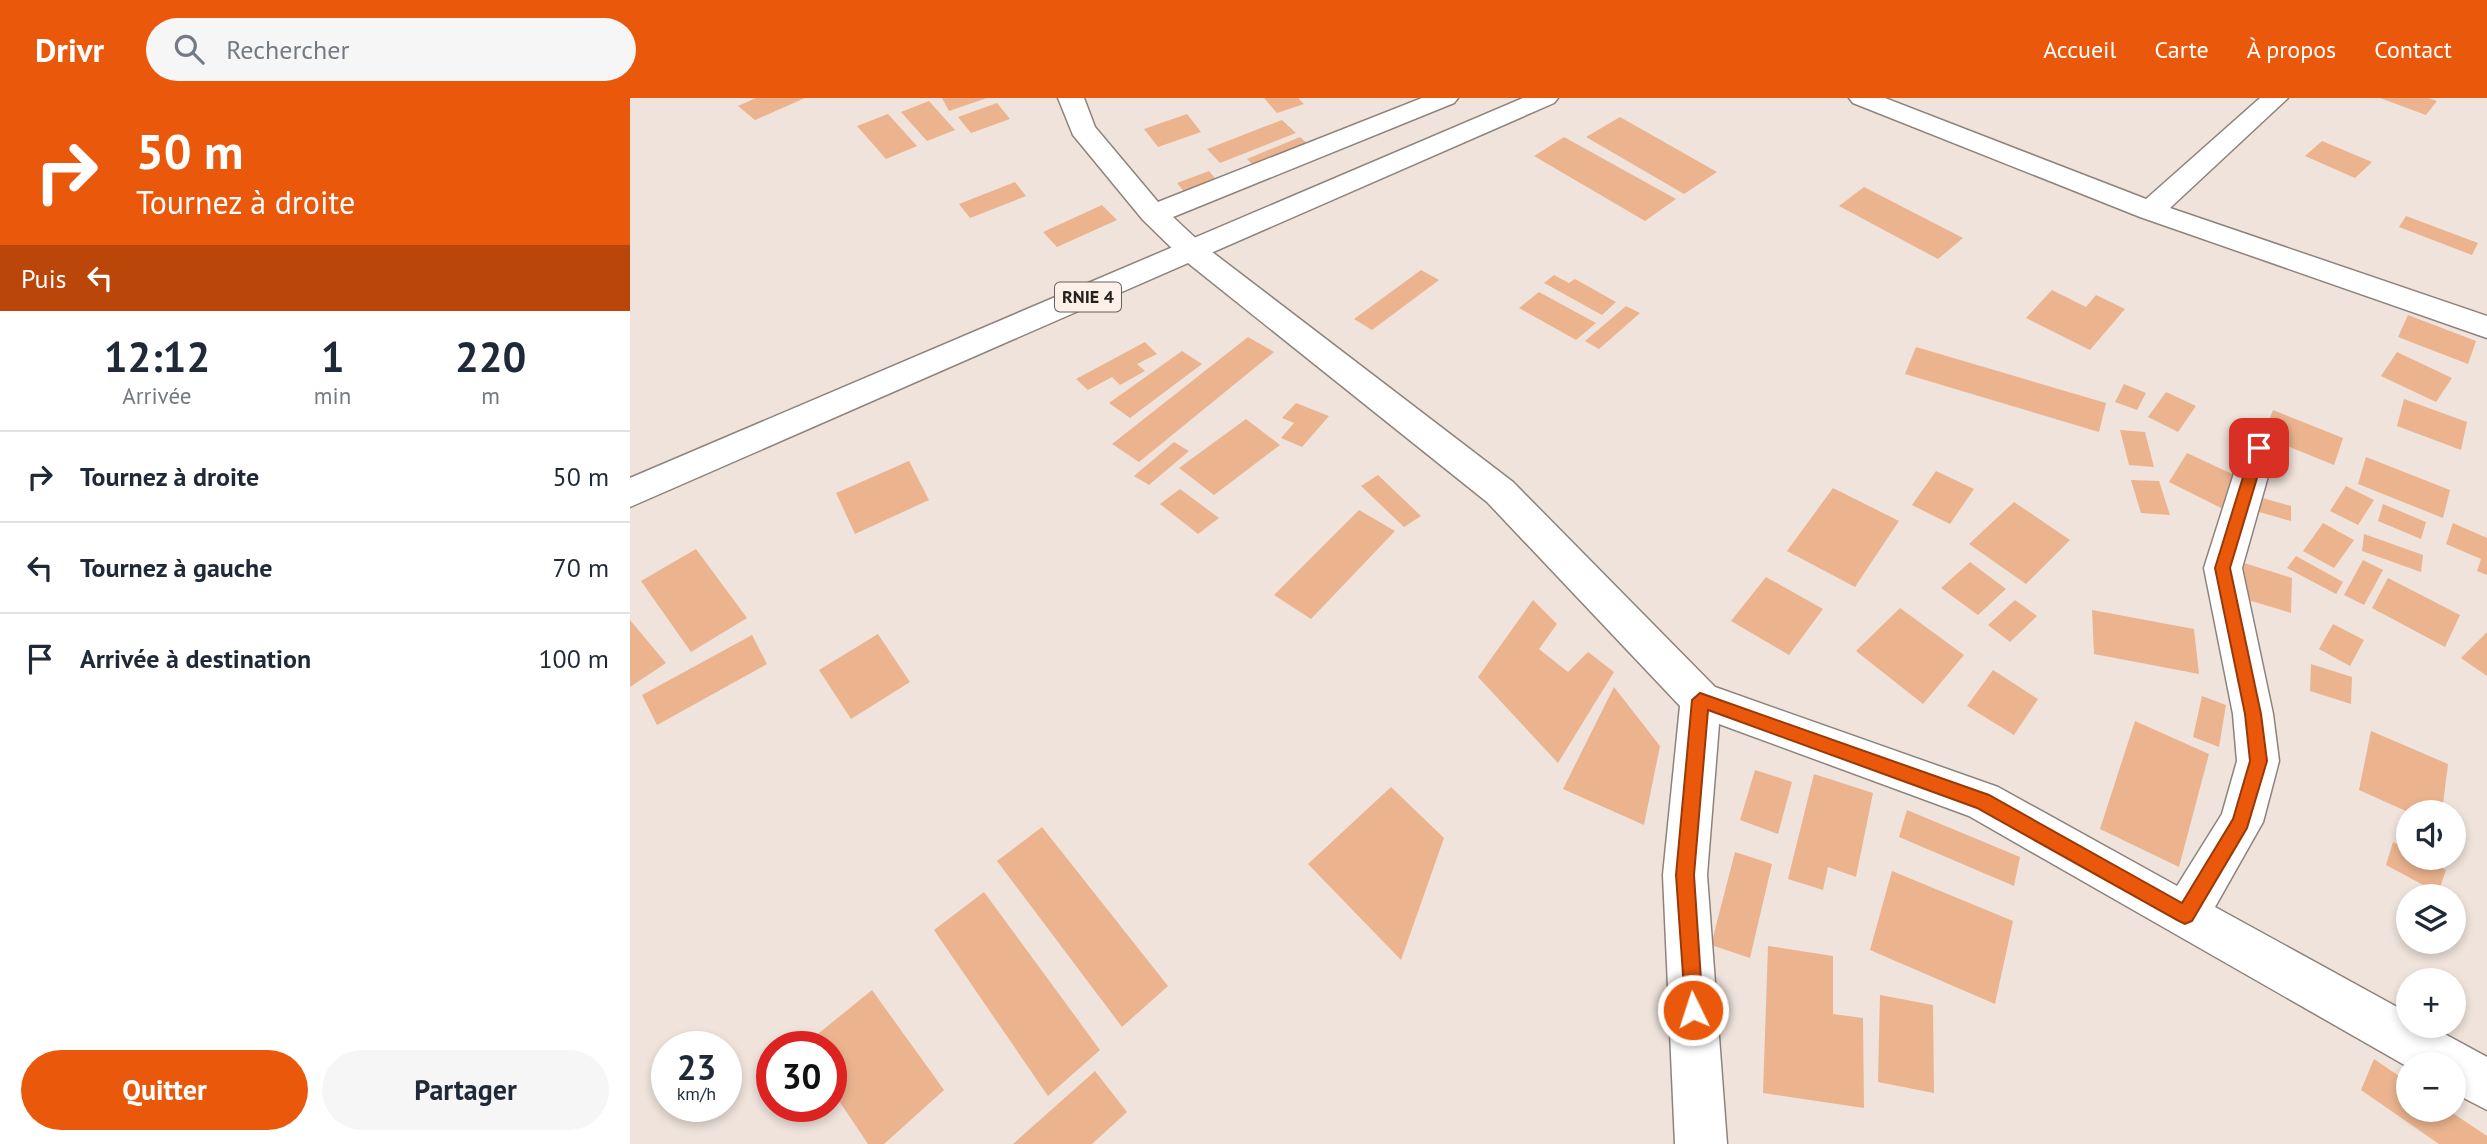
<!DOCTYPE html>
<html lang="fr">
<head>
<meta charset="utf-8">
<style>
	:root { --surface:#fff; --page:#f6f6f7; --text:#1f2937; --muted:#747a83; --line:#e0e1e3; --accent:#ea580c }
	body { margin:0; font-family:"PT Sans",sans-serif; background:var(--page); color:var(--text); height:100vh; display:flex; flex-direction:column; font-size:26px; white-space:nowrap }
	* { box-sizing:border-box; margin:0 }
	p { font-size:23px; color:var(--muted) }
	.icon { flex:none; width:38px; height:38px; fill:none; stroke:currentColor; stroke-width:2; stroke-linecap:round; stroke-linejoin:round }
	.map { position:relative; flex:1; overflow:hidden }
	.panel { display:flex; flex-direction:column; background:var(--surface); width:630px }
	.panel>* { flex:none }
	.banner { background:#ea580c; color:#fff; overflow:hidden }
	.tools { position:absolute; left:1766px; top:702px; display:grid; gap:14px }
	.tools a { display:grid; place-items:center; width:70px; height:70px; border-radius:50%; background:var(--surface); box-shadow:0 4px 10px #0003; font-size:35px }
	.speed { position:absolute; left:21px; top:933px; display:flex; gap:14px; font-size:35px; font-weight:700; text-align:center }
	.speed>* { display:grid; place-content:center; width:91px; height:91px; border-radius:50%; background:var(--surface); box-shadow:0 4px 10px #0003; line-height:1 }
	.speed small { font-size:18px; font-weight:400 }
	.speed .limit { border:10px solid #d22; background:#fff; color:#111 }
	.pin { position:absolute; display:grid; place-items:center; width:60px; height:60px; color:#fff; margin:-30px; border-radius:14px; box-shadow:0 4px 10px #0006 }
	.me { position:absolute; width:77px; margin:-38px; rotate:356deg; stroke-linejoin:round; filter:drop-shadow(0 0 5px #0008) }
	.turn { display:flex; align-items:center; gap:24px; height:147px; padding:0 21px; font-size:32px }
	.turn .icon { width:91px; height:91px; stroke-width:2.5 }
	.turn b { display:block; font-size:49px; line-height:60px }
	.then { display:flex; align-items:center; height:66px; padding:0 21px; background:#0003; gap:14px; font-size:26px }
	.eta { display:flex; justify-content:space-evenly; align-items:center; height:119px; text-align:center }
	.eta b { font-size:42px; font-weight:800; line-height:49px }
	.button { display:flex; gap:14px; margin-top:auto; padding:14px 21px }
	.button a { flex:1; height:80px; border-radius:42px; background:var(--accent); color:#fff; font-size:28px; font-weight:800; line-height:80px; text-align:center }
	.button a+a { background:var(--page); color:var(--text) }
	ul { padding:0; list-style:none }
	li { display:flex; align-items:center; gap:21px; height:91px; padding:0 21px; border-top:2px solid var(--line) }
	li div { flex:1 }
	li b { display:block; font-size:26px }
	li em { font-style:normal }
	header { display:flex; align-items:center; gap:42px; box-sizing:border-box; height:98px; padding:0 35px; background:var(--accent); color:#fff }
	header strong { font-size:33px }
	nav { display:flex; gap:38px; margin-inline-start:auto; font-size:24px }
	.search { width:490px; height:63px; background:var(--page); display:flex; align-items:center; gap:18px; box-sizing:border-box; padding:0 24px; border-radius:38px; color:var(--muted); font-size:26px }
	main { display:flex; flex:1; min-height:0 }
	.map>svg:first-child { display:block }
</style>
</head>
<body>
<header>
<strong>Drivr</strong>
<div class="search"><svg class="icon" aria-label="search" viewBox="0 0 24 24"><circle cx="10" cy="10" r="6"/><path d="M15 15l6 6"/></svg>Rechercher</div>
<nav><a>Accueil</a><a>Carte</a><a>À propos</a><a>Contact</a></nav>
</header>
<main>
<section class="panel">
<div class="banner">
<div class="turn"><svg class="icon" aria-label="right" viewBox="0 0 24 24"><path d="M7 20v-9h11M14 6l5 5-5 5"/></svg><div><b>50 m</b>Tournez à droite</div></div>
<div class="then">Puis<svg class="icon" aria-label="left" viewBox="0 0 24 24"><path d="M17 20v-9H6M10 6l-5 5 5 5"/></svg></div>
</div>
<div class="eta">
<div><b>12:12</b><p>Arrivée</p></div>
<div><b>1</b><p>min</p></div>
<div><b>220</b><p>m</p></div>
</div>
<ul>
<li><svg class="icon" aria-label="right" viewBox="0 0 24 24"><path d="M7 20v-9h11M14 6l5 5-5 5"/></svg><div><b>Tournez à droite</b></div><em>50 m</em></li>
<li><svg class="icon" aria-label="left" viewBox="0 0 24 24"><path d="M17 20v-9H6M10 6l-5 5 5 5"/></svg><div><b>Tournez à gauche</b></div><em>70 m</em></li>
<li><svg class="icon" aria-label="arrive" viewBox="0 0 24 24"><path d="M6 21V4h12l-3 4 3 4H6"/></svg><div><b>Arrivée à destination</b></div><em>100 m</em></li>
</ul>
<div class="button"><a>Quitter</a><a>Partager</a></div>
</section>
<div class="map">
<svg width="1857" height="1046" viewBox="0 0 1857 1046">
	<rect width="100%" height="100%" fill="#efe3db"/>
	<!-- building -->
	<path fill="#ebb48f" d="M 126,0 L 175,0 L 125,22 L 108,8 Z
		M 312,0 L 357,0 L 319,13 Z
		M 634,0 L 668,0 L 674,6 L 647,15 Z
		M 1750,0 L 1798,0 L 1807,3 L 1796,17 Z
		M 299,3 L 325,32 L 297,43 L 271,14 Z
		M 367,5 L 380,21 L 341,35 L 328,19 Z
		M 258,16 L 287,48 L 256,61 L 227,28 Z
		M 557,16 L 571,34 L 528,49 L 514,31 Z
		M 990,19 L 1087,74 L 1054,96 L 956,39 Z
		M 652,22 L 666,35 L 590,65 L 577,51 Z
		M 670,39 L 679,47 L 625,69 L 617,61 Z
		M 934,39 L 1046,101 L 1015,123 L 904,58 Z
		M 1692,43 L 1742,64 L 1725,80 L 1675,58 Z
		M 579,73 L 589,85 L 557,97 L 547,85 Z
		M 385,84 L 396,98 L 340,120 L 329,106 Z
		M 1234,89 L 1333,140 L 1308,161 L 1209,108 Z
		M 472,107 L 487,122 L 427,149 L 413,134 Z
		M 1776,118 L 1848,145 L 1842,157 L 1769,129 Z
		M 791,172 L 809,182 L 742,232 L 724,221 Z
		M 924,177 L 939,185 L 945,181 L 986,204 L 972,217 L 914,185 Z
		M 1422,192 L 1456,209 L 1466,197 L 1495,211 L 1460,252 L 1396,220 Z
		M 909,194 L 966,225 L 946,242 L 889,210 Z
		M 996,208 L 1010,215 L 969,251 L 955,243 Z
		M 1778,217 L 1846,243 L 1838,266 L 1768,239 Z
		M 618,239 L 644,254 L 509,364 L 482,346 Z
		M 515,244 L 527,256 L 507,266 L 515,273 L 490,287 L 482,279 L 458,292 L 446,281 Z
		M 1286,249 L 1476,305 L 1469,334 L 1275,276 Z
		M 552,253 L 572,266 L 500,320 L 479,305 Z
		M 1767,254 L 1822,280 L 1806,304 L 1751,278 Z
		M 1494,286 L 1516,295 L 1507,312 L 1485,304 Z
		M 1536,294 L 1566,308 L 1548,334 L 1518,319 Z
		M 1774,301 L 1837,324 L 1831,352 L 1767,328 Z
		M 666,305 L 699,318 L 672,349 L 651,340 L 664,325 L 652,320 Z
		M 1643,312 L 1713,340 L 1704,367 L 1633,338 Z
		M 616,321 L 650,347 L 584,397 L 549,370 Z
		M 1490,332 L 1515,334 L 1524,369 L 1499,367 Z
		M 544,344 L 559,353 L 519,387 L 504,378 Z
		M 1557,355 L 1613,381 L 1595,412 L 1539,384 Z
		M 1736,359 L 1820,392 L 1813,420 L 1728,386 Z
		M 279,363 L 299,402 L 225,436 L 206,395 Z
		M 1306,373 L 1344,391 L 1320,426 L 1282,407 Z
		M 748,377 L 791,418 L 774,429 L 731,388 Z
		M 1501,382 L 1529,383 L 1540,417 L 1511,415 Z
		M 1716,388 L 1744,402 L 1728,427 L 1700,413 Z
		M 1203,390 L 1269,423 L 1225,489 L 1157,453 Z
		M 550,391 L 589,420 L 568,436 L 530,406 Z
		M 1622,397 L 1661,408 L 1661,423 L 1622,412 Z
		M 1384,404 L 1440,442 L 1396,486 L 1339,446 Z
		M 1753,406 L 1796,424 L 1791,441 L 1748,423 Z
		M 729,412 L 765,433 L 681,521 L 644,497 Z
		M 1693,425 L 1724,442 L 1704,470 L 1673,453 Z
		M 1823,425 L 1857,440 L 1857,477 L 1847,473 L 1851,461 L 1816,446 Z
		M 1734,436 L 1793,457 L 1791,474 L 1732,453 Z
		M 66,451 L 117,520 L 61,554 L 11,483 Z
		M 1666,458 L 1713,484 L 1706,496 L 1657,470 Z
		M 1733,462 L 1753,472 L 1734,507 L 1714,497 Z
		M 1608,463 L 1662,480 L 1661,515 L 1605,498 Z
		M 1340,464 L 1376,491 L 1348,517 L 1311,490 Z
		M 1136,479 L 1193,511 L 1159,557 L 1101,523 Z
		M 1758,480 L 1830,517 L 1815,549 L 1742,510 Z
		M 903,502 L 927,526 L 909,551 L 938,574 L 958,554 L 984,574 L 928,665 L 848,579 Z
		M 1385,502 L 1407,518 L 1380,544 L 1358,527 Z
		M 1270,510 L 1334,557 L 1293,606 L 1226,553 Z
		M 1462,512 L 1564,531 L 1569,576 L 1464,556 Z
		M 0,522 L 36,565 L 0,589 Z
		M 1703,526 L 1734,542 L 1720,568 L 1689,551 Z
		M 1857,534 L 1857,578 L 1831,560 Z
		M 248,536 L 280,584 L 221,621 L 189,572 Z
		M 122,537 L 137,566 L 27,627 L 12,597 Z
		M 1681,566 L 1722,579 L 1721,606 L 1680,593 Z
		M 1363,572 L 1408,601 L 1384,637 L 1337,608 Z
		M 984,589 L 1030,648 L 1014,727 L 933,691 Z
		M 1572,598 L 1596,607 L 1589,649 L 1563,639 Z
		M 1505,623 L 1579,656 L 1549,769 L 1470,731 Z
		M 1741,633 L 1818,666 L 1812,714 L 1778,714 L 1729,692 Z
		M 1125,672 L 1162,684 L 1148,736 L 1110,722 Z
		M 1184,676 L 1243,695 L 1226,779 L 1198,769 L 1193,792 L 1158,781 Z
		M 761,689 L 814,740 L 771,862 L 678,766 Z
		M 1277,712 L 1390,759 L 1384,788 L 1269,739 Z
		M 412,729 L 538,888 L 492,929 L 367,763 Z
		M 1763,744 L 1778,752 L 1778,760 L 1792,760 L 1816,772 L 1808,795 L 1756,767 Z
		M 1105,754 L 1142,766 L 1120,860 L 1081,847 Z
		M 1262,773 L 1383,823 L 1365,906 L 1240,852 Z
		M 354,794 L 470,952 L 418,998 L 304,832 Z
		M 1138,848 L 1203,858 L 1203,916 L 1233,920 L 1234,1010 L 1133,995 Z
		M 242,892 L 314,992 L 254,1046 L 238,1046 L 201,991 L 201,948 L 173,948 Z
		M 1250,897 L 1303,907 L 1304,995 L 1248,984 Z
		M 1744,961 L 1778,984 L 1778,1012 L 1818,1012 L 1857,1038 L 1857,1046 L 1809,1046 L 1731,992 Z
		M 465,973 L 497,1014 L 462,1046 L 383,1046 Z"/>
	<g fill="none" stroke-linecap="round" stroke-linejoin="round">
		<!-- minor casing -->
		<g stroke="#8e837c" stroke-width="3">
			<path id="minor" d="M 428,0 L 454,0 L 465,29 L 528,104 L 792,0 L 828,0 L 824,5 L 543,119 L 573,147 L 883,384 L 1085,589 L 1368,689 L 1547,788 L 1592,716 L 1607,663 L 1603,616 L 1574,470 L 1612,350 L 1617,341 L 1629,337 L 1641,341 L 1646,350 L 1612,470 L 1643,616 L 1649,663 L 1633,724 L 1585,809 L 1778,915 L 1778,928 L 1800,928 L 1857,959 L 1857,1012 L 1824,995 L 1824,966 L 1778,966 L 1778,969 L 1339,718 L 1089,626 L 1077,777 L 1097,1046 L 1045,1046 L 1033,777 L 1050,608 L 857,404 L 553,161 L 513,122 L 443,37 Z
				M 1219,0 L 1255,0 L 1516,101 L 1630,0 L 1658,0 L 1540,110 L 1857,218 L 1857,240 L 1510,119 L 1223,5 Z"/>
		</g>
		<!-- major casing -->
		<g stroke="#8e837c" stroke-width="3">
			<path id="major" d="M 893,0 L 928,0 L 924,5 L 0,409 L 0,380 Z"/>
		</g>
		<!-- minor -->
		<use href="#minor" fill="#fff" fill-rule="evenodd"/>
		<!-- major -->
		<use href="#major" fill="#fff" fill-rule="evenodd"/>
	</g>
	<!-- route -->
	<path fill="#ea580c" stroke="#983908" stroke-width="2" d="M 1629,344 L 1636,350 L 1600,470 L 1631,616 L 1637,663 L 1617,730 L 1562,823 L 1555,826 L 1549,823 L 1347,710 L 1078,612 L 1064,777 L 1073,912 L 1070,919 L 1063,921 L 1056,919 L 1046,777 L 1062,602 L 1070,595 L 1359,697 L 1552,805 L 1603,721 L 1620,663 L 1615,616 L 1585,470 L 1622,350 Z"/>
	<g text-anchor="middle" stroke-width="5" stroke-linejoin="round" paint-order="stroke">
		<!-- shield labels -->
		<rect fill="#fdf0e8" stroke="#665f5b" stroke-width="2" x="425" y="184.5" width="66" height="29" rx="5"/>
		<g font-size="18" font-weight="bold" fill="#26211e">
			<text x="458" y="205">RNIE 4</text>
		</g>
	</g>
</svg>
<div class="tools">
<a><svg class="icon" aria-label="sound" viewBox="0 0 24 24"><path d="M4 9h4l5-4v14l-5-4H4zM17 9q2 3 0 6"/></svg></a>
<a><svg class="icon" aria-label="layers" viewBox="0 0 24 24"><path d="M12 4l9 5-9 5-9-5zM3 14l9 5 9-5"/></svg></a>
<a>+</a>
<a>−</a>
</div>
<div class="speed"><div>23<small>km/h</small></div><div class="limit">30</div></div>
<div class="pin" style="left:1629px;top:350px;background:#d93025"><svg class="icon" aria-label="arrive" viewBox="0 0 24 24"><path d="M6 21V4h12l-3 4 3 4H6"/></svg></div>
<svg class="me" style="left:1063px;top:912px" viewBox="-20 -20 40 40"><circle r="17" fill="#ea580c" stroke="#fff" stroke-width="3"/><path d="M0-11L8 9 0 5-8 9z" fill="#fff"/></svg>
</div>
</main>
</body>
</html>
